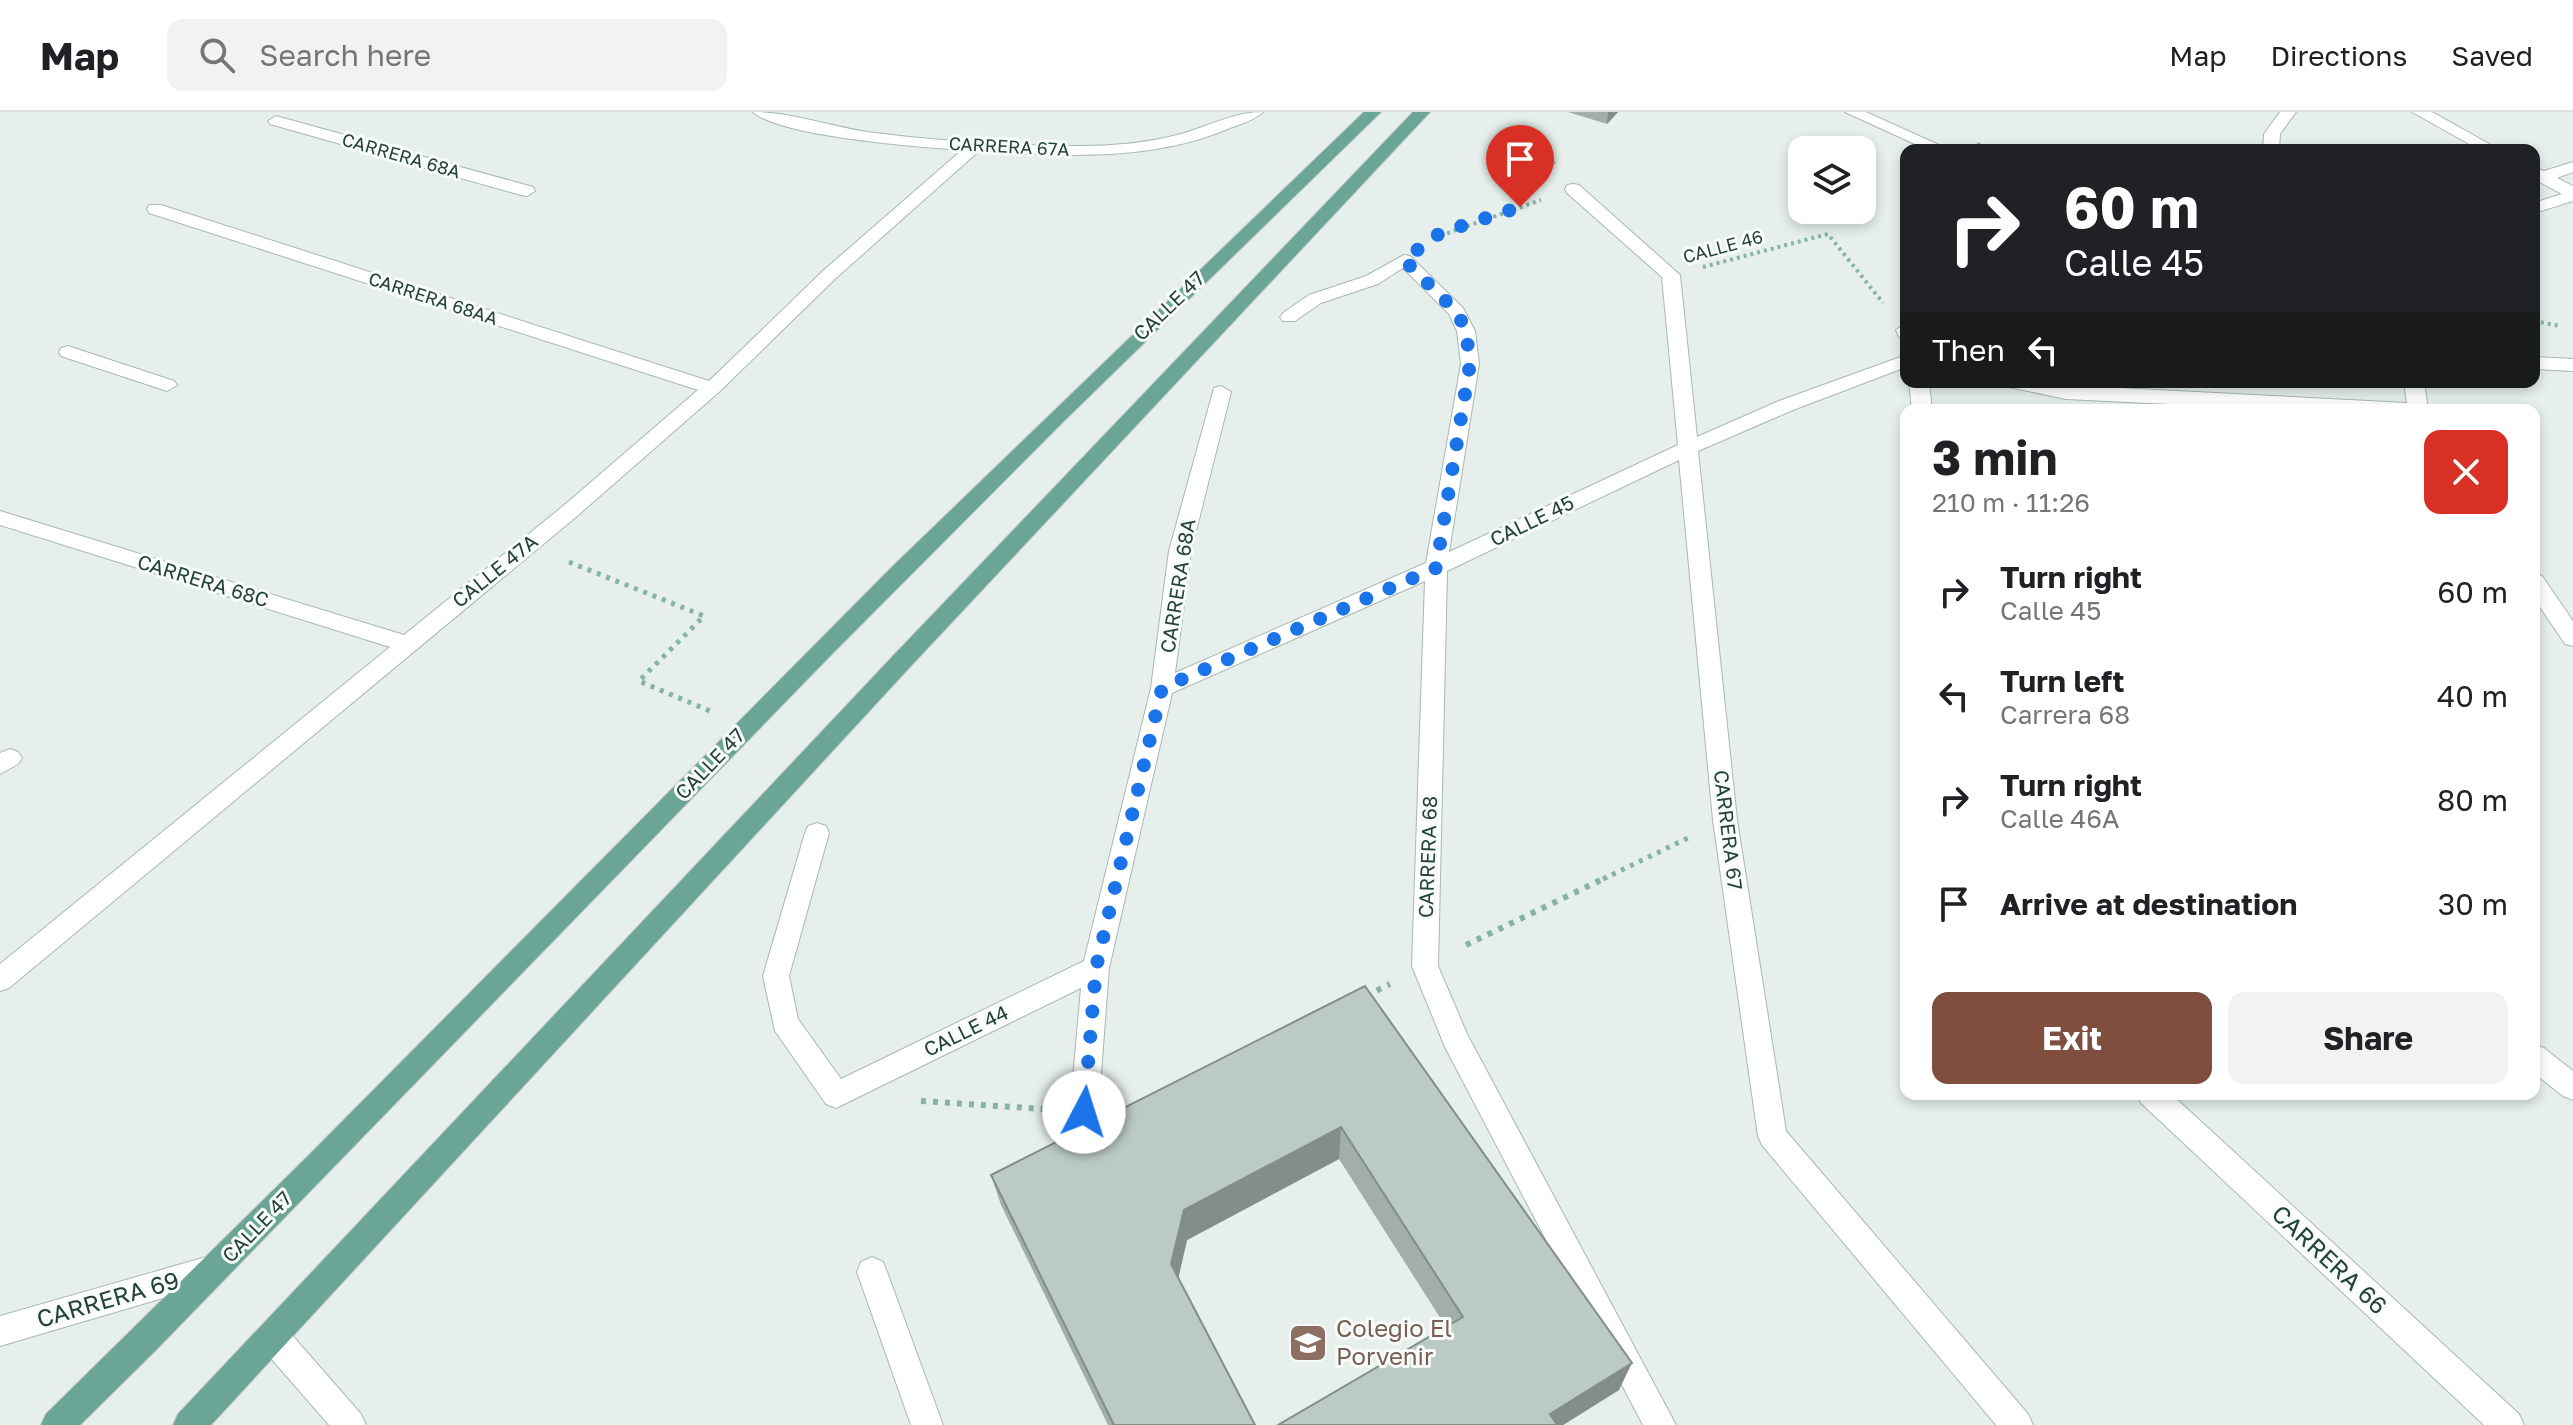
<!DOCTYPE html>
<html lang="en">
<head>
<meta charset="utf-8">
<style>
	:root { --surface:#fff; --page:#f2f2f2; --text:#202124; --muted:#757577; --line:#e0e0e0; --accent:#7f4e3f }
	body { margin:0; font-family:"Golos Text",sans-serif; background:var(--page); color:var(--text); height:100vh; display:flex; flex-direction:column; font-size:30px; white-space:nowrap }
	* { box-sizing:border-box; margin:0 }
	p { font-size:26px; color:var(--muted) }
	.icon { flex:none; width:44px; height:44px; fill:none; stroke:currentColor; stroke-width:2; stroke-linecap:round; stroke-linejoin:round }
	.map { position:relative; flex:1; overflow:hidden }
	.side { position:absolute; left:1900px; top:292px; width:640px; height:696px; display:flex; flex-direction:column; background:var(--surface); border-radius:16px; box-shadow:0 4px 12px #0003 }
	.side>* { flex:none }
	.banner { position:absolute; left:1900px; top:32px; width:640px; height:244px; border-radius:16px; box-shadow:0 4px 12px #0003; background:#202124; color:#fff; overflow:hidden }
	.tools { position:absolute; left:1788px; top:24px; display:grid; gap:16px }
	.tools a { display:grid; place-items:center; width:88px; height:88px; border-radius:16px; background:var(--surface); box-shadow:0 4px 12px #0003; font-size:40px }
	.pin { position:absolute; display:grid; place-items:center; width:68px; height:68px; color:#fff; margin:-82px -34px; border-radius:50% 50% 50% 0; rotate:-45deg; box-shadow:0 0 8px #0007 }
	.pin .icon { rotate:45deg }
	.me { position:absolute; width:88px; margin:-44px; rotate:5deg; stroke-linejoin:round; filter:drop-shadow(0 0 6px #0008) }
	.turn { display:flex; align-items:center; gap:28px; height:168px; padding:0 32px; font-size:36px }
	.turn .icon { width:104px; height:104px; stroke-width:2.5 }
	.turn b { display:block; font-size:56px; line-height:68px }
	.then { display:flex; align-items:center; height:76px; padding:0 32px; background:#0003; gap:16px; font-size:30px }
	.round { display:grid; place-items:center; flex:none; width:84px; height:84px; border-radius:16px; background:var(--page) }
	.headline { display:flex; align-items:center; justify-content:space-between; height:136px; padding:0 32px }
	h1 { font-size:48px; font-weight:700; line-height:60px }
	.primary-button { display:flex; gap:16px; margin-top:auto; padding:16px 32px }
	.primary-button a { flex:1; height:92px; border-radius:16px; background:var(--accent); color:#fff; font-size:32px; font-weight:700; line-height:92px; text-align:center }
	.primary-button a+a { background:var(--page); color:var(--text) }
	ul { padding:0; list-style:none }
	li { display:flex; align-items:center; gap:24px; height:104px; padding:0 32px }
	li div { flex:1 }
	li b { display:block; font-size:30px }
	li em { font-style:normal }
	header { display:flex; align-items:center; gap:48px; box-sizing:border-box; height:112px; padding:0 40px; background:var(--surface); border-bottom:2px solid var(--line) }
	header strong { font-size:38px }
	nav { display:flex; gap:44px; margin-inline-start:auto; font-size:28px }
	.search { width:560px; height:72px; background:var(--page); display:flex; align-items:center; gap:20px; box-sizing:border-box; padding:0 28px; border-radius:16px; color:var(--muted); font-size:30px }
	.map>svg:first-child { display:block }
</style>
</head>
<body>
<header>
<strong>Map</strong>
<div class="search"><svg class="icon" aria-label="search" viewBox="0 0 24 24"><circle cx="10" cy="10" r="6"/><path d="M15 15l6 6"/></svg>Search here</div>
<nav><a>Map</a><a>Directions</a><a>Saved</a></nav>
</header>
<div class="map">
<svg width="2573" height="1313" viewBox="0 0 2573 1313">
	<rect width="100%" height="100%" fill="#e6efeb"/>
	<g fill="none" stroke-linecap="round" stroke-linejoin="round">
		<!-- minor casing -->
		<g stroke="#a8b8b2" stroke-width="2">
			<path id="minor" d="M 753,0 C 791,0 828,14 867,20 C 937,29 1008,34 1079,34 C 1113,34 1148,31 1181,22 C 1209,14 1234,0 1263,0 C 1255,8 1241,12 1230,16 C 1151,50 1063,44 979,39 L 836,166 L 719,280 L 576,405 L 9,876 L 0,879 L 0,852 L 390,535 L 0,413 L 0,399 L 404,523 L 562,395 L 698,278 L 149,101 L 147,97 L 149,93 L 161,93 L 709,269 L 824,158 L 962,38 C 920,35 781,25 753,0 Z
				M 1845,0 L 1866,0 L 1950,38 L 1928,38 Z
				M 2280,0 L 2296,0 L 2280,22 L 2279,38 L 2263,38 L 2264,22 Z
				M 2412,0 L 2432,0 L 2500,38 L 2480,38 Z
				M 276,4 L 533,75 L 535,79 L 527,84 L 521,83 L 270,12 L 268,9 Z
				M 2573,50 L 2573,60 L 2557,66 L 2573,74 L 2573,89 L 2534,101 L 2534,91 L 2562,82 L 2534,67 L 2534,55 L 2544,59 Z
				M 1573,72 L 1579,73 L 1680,163 L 1697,325 L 1779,289 L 1906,243 L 1906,255 L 1793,298 L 1698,339 L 1737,708 L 1786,1019 L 2028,1302 L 2033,1313 L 1996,1313 L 1762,1033 L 1758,1024 L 1713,708 L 1679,348 L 1447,459 L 1438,854 L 1467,922 L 1676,1313 L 1643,1313 L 1445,935 L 1412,854 L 1425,469 L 1172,581 L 1109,856 L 1098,1000 L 1094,1009 L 1084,1013 L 1074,1009 L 1070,1000 L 1081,876 L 836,996 L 826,992 L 775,919 L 763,864 L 805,721 L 808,714 L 817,711 L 826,714 L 829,721 L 789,864 L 798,907 L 841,967 L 1084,849 L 1151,576 L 1169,439 L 1214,276 L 1221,274 L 1231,280 L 1191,439 L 1175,561 L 1426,451 L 1461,252 L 1457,219 L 1449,202 L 1403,156 L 1378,172 L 1321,191 L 1295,209 L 1283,209 L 1280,205 L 1283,201 L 1309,183 L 1366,164 L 1404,143 L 1410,144 L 1463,196 L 1475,219 L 1479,252 L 1449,440 L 1678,333 L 1662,165 L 1567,81 L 1565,77 L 1567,73 Z
				M 1905,212 L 1906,213 L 1906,227 L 1899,225 L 1896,218 Z
				M 68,234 L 174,269 L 177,273 L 167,279 L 61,244 L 59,240 L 61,236 Z
				M 2534,245 L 2573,247 L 2573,259 L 2534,257 Z
				M 1909,270 L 1929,270 L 1932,298 L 1912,298 Z
				M 2001,270 L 2407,291 L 2404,270 L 2424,270 L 2428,298 L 2294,298 L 2066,287 L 2004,274 Z
				M 2534,462 L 2542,464 L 2573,509 L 2573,534 L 2565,532 L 2534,486 Z
				M 10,637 L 18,640 L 22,646 L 18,652 L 0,662 L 0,641 Z
				M 2534,933 L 2544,936 L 2573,959 L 2573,988 L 2563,984 L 2534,961 Z
				M 2137,982 L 2171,982 L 2519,1302 L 2524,1313 L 2484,1313 L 2141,991 Z
				M 213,1143 L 224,1148 L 228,1158 L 224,1168 L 0,1234 L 0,1204 Z
				M 872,1145 L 883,1150 L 887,1160 L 943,1313 L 911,1313 L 857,1160 L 861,1150 Z
				M 273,1209 L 284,1214 L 361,1302 L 366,1313 L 329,1313 L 262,1236 L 257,1225 L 262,1214 Z"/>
		</g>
		<!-- major casing -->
		<g stroke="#c2cac8" stroke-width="2">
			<path id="major" d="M 1364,0 L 1381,0 L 1064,309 L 831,543 L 156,1238 L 80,1313 L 41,1313 L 46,1302 L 308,1044 L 893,454 Z
				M 1413,0 L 1430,0 L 909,556 L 211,1313 L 173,1313 L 178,1302 L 893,544 Z"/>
		</g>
		<!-- path-far2 -->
		<path stroke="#86b3a5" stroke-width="4" stroke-dasharray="3 4" stroke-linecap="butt" d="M 1977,32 L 1991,38
			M 1522,36 L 1555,51
			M 1434,126 L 1541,88
			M 1703,155 L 1828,122 L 1883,191
			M 2534,209 L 2560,214"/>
		<!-- path-far1 -->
		<path stroke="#86b3a5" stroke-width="5" stroke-dasharray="4 6" stroke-linecap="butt" d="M 569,450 L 704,504 L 639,569 L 710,599
			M 1603,767 L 1688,726"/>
		<!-- path -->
		<path stroke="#86b3a5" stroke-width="6" stroke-dasharray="5 7" stroke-linecap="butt" d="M 1466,833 L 1607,765
			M 1366,884 L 1390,872
			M 921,989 L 1043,997"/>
		<!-- minor -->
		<use href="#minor" fill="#fff" fill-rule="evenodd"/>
		<!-- major -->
		<use href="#major" fill="#6aa596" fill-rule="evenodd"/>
	</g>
	<!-- wall -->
	<path fill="#a1aea9" d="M 1568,0 L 1618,0 L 1607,12 Z
		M 1365,874 L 1619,1278 L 1563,1313 L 1278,1313 L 1446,1215 L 1339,1047 L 1187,1128 L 1178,1166 L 1255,1313 L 1108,1313 L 1001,1093 L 991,1063 Z"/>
	<!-- shaded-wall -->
	<path fill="#838d89" d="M 1608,0 L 1618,0 L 1607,12 Z
		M 1341,1015 L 1339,1047 L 1187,1128 L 1175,1181 L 1171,1152 L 1184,1098 Z
		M 1632,1251 L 1619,1278 L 1563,1313 L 1546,1313 L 1550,1302 Z"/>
	<!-- building -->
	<path fill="#bbcac4" stroke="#838d89" stroke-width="2" d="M 1365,874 L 1632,1251 L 1550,1302 L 1557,1313 L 1278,1313 L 1463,1205 L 1341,1015 L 1184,1098 L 1171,1152 L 1255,1313 L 1114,1313 L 991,1063 Z"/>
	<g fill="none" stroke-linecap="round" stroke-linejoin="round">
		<!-- route -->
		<path stroke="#1a73e8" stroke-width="14" stroke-dasharray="0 25.2" d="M 1084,1000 L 1096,856 L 1162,576 L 1436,456 L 1470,252 L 1466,219 L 1457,200 L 1404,148 L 1440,121 L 1520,95"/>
	</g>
	<!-- icons -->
	<defs>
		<g id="school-square" transform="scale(2)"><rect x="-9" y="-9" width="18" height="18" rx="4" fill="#8d6e63" stroke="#f7fbf9"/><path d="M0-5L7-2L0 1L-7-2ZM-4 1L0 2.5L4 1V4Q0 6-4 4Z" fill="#fff"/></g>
	</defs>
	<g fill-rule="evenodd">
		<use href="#school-square" x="1308" y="1231"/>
	</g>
	<g text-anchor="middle" stroke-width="6" stroke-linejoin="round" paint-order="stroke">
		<!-- far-street labels -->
		<g font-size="18" fill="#24423a" stroke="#f7fbf9">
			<text transform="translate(1009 35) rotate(3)" y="6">CARRERA 67A</text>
			<text transform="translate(401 44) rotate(16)" y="6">CARRERA 68A</text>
			<text transform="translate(1723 135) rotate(-15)" y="6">CALLE 46</text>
			<text transform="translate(433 187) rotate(18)" y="6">CARRERA 68AA</text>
		</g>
		<!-- street labels -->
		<g font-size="20" fill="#24423a" stroke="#f7fbf9">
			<text transform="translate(1169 194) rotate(-44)" y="7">CALLE 47</text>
			<text transform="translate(1532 409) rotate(-26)" y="7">CALLE 45</text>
			<text transform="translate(495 459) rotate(-39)" y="7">CALLE 47A</text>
			<text transform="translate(203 469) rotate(17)" y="7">CARRERA 68C</text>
			<text transform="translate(1178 474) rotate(-81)" y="7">CARRERA 68A</text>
			<text transform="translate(710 652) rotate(-46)" y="7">CALLE 47</text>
			<text transform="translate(1728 718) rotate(83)" y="7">CARRERA 67</text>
			<text transform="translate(1428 745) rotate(-88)" y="7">CARRERA 68</text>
			<text transform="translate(966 919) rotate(-26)" y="7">CALLE 44</text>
			<text transform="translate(257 1115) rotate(-46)" y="7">CALLE 47</text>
		</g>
		<!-- near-street labels -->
		<g font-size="24" fill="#24423a" stroke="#f7fbf9">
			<text transform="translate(2329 1148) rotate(43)" y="8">CARRERA 66</text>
			<text transform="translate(108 1188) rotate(-16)" y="8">CARRERA 69</text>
		</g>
		<!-- near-education labels -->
		<g font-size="24" fill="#785e54" stroke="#f7fbf9" text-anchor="start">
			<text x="1336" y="1225">Colegio El<tspan x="1336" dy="28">Porvenir</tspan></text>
		</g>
	</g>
</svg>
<div class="tools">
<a><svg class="icon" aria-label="layers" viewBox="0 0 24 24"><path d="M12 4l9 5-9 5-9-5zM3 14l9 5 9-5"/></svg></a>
</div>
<div class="pin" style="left:1520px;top:95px;background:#d93025"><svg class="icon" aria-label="arrive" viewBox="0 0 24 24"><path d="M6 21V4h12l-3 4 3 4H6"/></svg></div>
<svg class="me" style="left:1084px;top:1000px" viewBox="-20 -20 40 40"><circle r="19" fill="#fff"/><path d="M0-13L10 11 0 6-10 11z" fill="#1a73e8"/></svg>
<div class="banner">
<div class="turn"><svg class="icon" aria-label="right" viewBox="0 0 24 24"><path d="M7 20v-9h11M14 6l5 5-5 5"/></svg><div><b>60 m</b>Calle 45</div></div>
<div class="then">Then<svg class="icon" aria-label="left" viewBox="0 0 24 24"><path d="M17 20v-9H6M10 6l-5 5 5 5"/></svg></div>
</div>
<section class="side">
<div class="headline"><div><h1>3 min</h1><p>210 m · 11:26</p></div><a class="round" style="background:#d93025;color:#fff"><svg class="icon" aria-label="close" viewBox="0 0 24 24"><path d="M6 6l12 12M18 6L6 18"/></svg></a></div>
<ul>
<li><svg class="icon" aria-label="right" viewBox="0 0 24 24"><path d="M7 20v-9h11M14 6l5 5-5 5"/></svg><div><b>Turn right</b><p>Calle 45</p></div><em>60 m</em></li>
<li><svg class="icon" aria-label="left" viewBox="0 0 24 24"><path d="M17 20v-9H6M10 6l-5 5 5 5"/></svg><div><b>Turn left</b><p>Carrera 68</p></div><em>40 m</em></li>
<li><svg class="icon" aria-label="right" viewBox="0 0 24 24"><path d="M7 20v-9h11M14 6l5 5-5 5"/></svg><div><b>Turn right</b><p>Calle 46A</p></div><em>80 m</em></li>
<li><svg class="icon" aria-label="arrive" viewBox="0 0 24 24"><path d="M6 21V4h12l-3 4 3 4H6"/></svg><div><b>Arrive at destination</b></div><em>30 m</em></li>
</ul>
<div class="primary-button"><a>Exit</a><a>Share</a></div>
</section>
</div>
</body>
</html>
